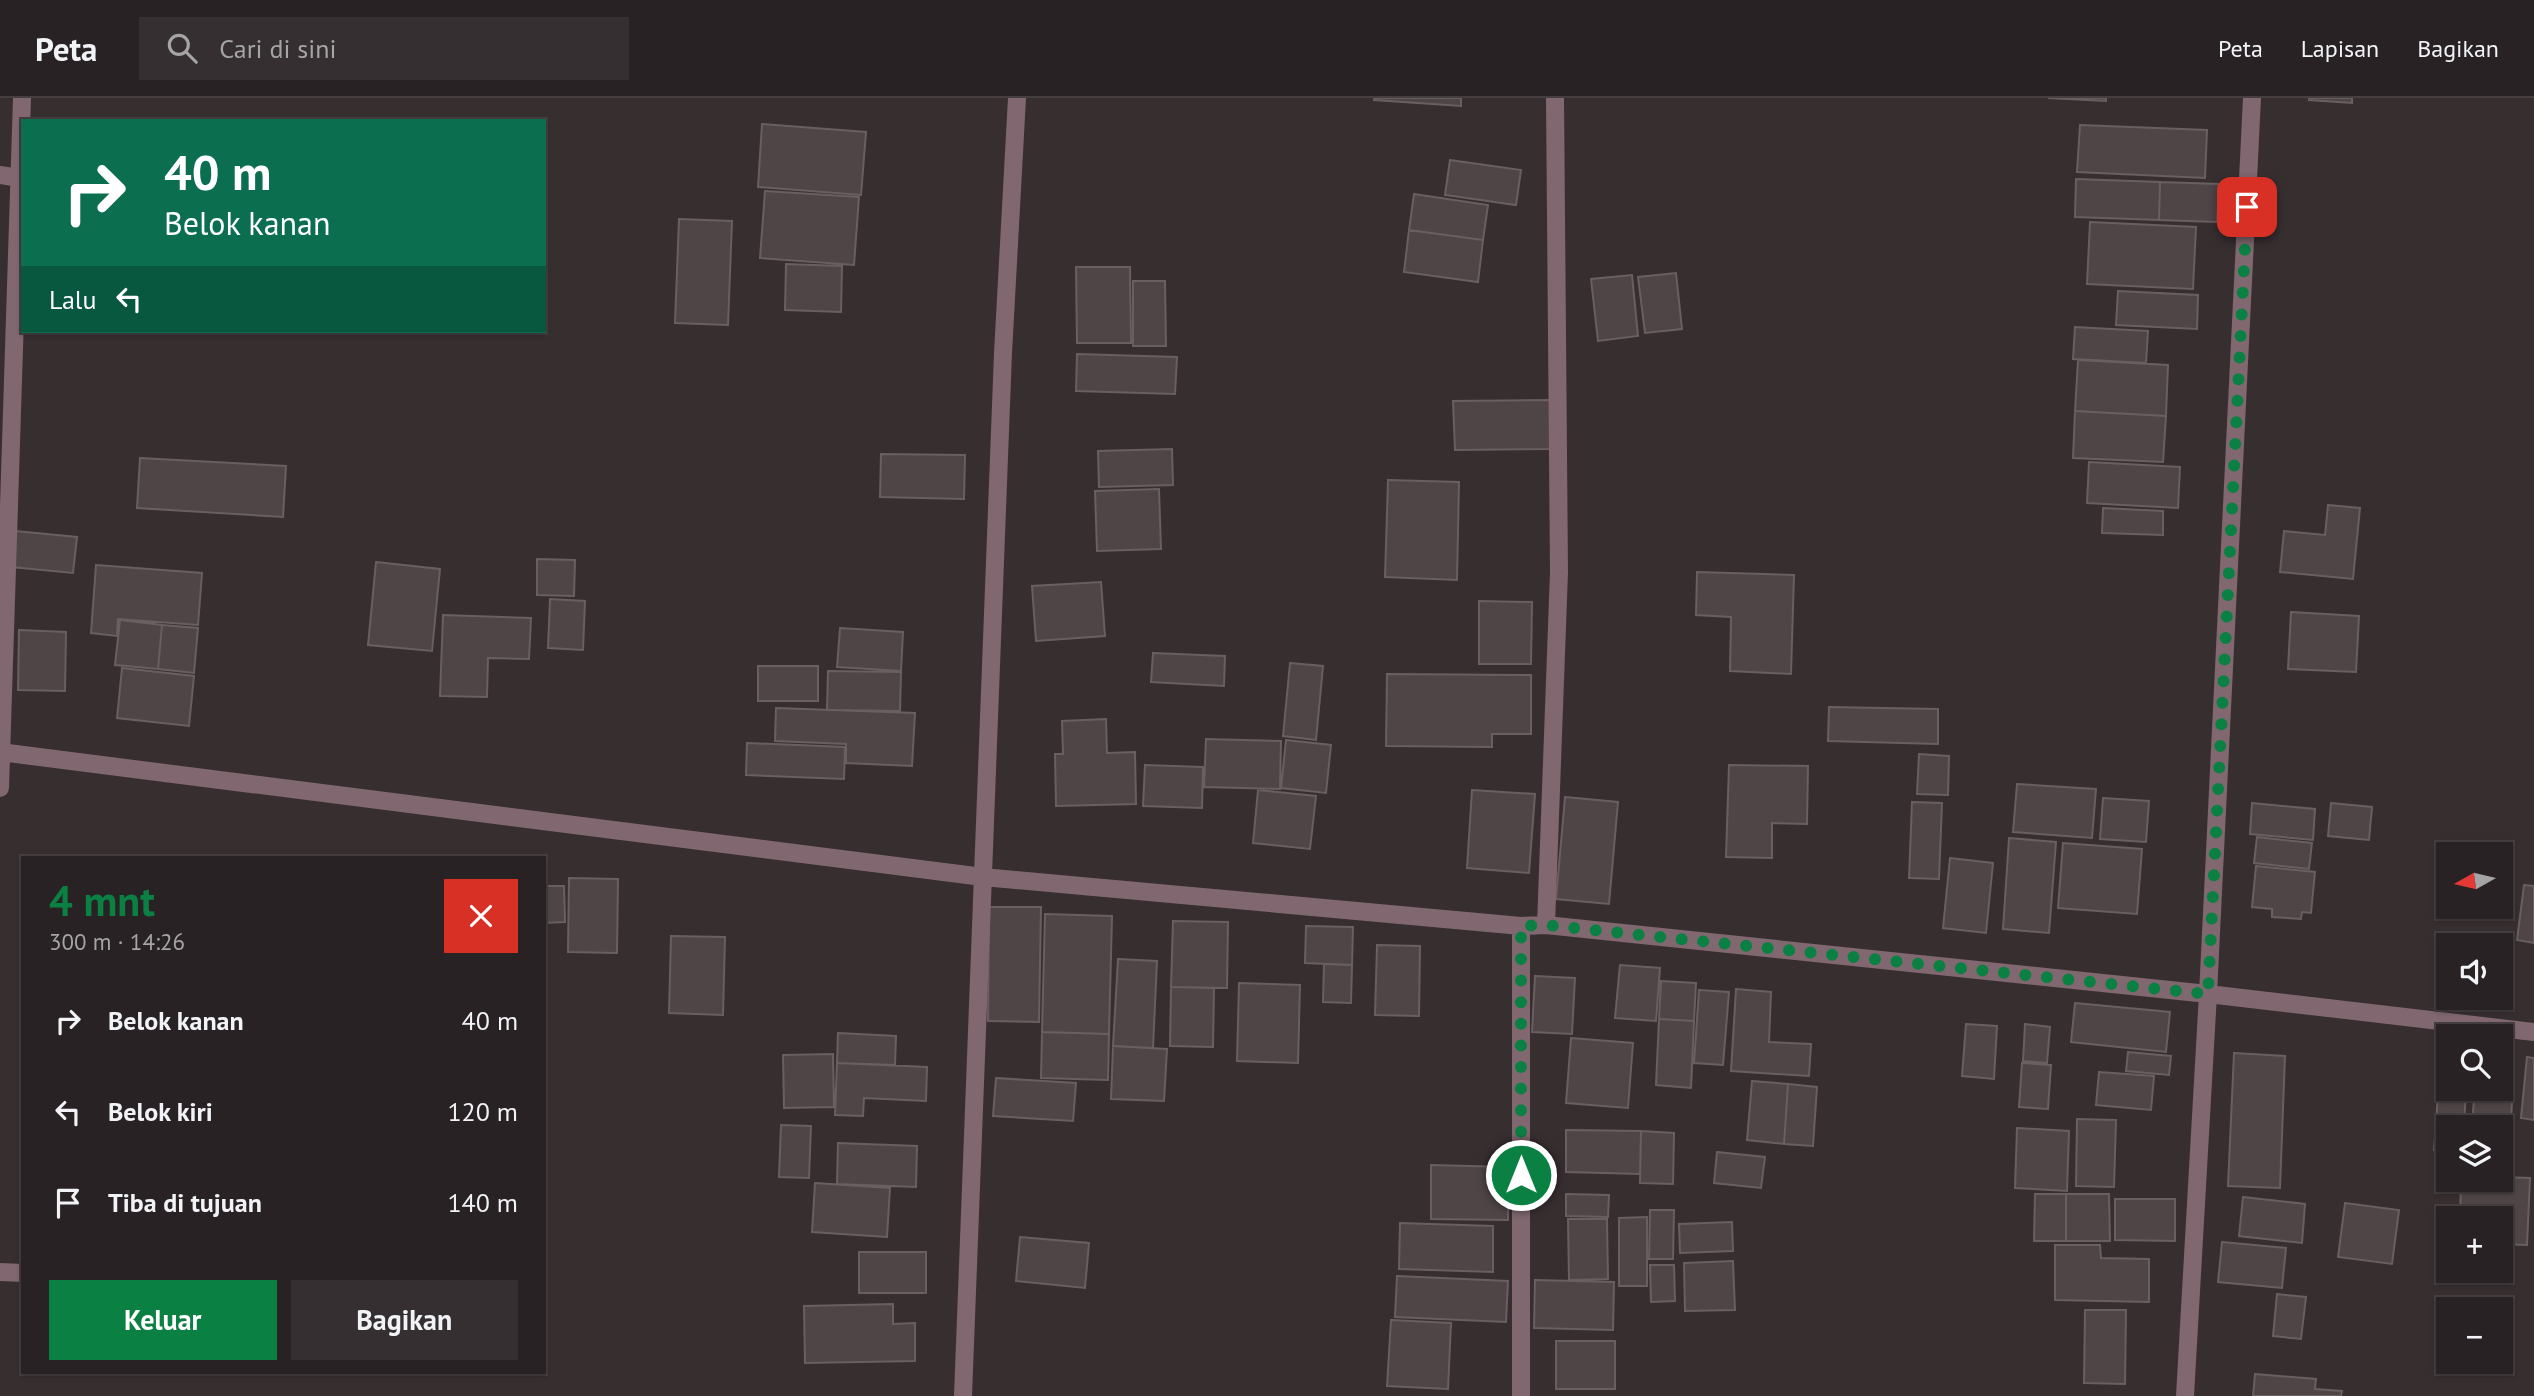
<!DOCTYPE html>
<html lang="id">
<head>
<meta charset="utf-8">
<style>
	:root { --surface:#292224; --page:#352f31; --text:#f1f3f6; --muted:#a5a4a6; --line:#453f41; --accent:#0b8043 }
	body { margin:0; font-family:"PT Sans",sans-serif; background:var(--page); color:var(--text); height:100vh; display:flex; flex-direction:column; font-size:26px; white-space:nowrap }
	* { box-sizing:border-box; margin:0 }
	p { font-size:23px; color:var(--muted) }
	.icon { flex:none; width:38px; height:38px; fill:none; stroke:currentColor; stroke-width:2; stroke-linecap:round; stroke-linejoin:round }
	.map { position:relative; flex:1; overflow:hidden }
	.details { position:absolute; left:21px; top:758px; width:525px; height:518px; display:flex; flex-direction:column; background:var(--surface); border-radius:0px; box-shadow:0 2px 5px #0004,0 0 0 2px var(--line) }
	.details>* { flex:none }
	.top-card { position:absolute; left:21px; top:21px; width:525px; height:214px; border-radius:0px; box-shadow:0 2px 5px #0004,0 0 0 2px var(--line); background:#0b6e4f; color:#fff; overflow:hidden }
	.needle { width:46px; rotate:262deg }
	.controls { position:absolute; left:2436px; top:744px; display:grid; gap:14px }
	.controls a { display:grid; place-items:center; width:77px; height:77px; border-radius:0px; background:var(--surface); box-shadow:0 2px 5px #0004,0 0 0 2px var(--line); font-size:35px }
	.pin { position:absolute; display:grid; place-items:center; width:60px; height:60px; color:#fff; margin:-30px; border-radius:14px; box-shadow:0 4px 10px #0006 }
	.me { position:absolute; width:77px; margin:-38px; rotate:0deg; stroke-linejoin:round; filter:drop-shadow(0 0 5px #0008) }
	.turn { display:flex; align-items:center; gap:24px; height:147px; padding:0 28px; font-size:32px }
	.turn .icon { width:91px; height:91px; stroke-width:2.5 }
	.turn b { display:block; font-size:49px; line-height:60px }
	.then { display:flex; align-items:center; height:66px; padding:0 28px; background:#0003; gap:14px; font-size:26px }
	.round { display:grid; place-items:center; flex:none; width:74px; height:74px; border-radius:0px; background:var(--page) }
	.summary { display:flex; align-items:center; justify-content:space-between; height:119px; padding:0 28px }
	h1 { font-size:42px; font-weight:700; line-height:52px; color:var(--accent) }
	.action { display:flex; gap:14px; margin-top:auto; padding:14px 28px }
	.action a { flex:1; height:80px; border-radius:0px; background:var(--accent); color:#fff; font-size:28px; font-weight:700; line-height:80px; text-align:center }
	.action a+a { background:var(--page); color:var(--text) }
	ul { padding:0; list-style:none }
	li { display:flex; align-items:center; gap:21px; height:91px; padding:0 28px }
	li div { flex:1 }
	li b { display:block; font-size:26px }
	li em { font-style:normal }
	header { display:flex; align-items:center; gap:42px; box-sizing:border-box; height:98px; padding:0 35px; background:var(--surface); border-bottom:2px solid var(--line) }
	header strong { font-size:33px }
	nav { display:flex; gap:38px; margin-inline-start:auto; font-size:24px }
	.search { width:490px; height:63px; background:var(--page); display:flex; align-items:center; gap:18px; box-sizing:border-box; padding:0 24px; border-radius:0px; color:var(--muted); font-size:26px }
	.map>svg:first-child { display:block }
</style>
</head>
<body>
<header>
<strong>Peta</strong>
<div class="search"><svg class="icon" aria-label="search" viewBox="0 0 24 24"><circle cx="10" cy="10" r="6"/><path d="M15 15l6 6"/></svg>Cari di sini</div>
<nav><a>Peta</a><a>Lapisan</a><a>Bagikan</a></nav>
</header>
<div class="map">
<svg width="2534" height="1298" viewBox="0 0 2534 1298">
	<rect width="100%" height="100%" fill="#372e30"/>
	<!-- building -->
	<path fill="#4f4547" stroke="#695f61" stroke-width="2" d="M 1374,0 L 1461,0 L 1461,8 L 1374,2 Z
		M 2048,0 L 2106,0 L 2106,3 Z
		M 2309,0 L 2352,0 L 2352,5 L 2309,2 Z
		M 762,26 L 866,34 L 861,97 L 758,89 Z
		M 2080,27 L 2207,32 L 2205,80 L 2077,74 Z
		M 1450,62 L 1521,72 L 1516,107 L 1445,97 Z
		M 2076,81 L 2160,84 L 2159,122 L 2075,119 Z
		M 2160,84 L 2219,86 L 2217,124 L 2159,122 Z
		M 765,93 L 859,99 L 854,167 L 760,160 Z
		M 1414,96 L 1488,107 L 1483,142 L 1409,132 Z
		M 679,121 L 732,123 L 728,227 L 675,225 Z
		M 2090,124 L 2196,129 L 2193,191 L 2087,186 Z
		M 1409,132 L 1483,142 L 1478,184 L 1404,174 Z
		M 786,166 L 842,168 L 841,214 L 785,212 Z
		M 1076,169 L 1130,169 L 1131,245 L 1077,245 Z
		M 1676,175 L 1682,231 L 1645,235 L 1638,179 Z
		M 1632,177 L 1638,238 L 1598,243 L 1591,181 Z
		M 1133,183 L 1165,183 L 1166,248 L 1133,248 Z
		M 2118,193 L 2198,197 L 2197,231 L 2116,227 Z
		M 2075,229 L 2148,233 L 2146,265 L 2073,261 Z
		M 1077,256 L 1177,259 L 1175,296 L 1076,293 Z
		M 2078,262 L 2168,267 L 2166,318 L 2075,313 Z
		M 1551,302 L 1551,351 L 1455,352 L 1453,303 Z
		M 2075,313 L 2166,318 L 2163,364 L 2073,360 Z
		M 1172,351 L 1173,387 L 1099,389 L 1098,353 Z
		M 881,356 L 965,357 L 964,401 L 880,399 Z
		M 140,360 L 286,368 L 283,419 L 137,410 Z
		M 2089,364 L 2180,369 L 2178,410 L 2087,405 Z
		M 1388,382 L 1459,384 L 1457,482 L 1385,479 Z
		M 1159,391 L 1161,451 L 1097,453 L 1095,393 Z
		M 2328,407 L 2360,410 L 2353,481 L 2280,474 L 2284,433 L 2325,437 Z
		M 2103,410 L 2163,413 L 2163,437 L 2102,435 Z
		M 15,433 L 77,439 L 73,475 L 12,469 Z
		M 537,461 L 575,462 L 574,498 L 537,497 Z
		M 376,464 L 440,471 L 432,553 L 368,547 Z
		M 96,467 L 202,475 L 198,527 L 118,521 L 117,538 L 91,535 Z
		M 1697,474 L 1794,477 L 1791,576 L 1730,573 L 1731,519 L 1696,517 Z
		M 1101,484 L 1105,538 L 1036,543 L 1032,488 Z
		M 550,501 L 585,503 L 583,552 L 548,550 Z
		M 1479,503 L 1532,504 L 1531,566 L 1479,566 Z
		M 2291,514 L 2359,518 L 2356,574 L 2288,571 Z
		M 443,517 L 531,520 L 529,561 L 488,560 L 487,599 L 440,598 Z
		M 120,522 L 162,527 L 158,571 L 115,567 Z
		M 162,527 L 198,530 L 194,575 L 158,571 Z
		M 840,530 L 903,534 L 901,573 L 837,569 Z
		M 19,532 L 66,534 L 65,593 L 18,592 Z
		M 1153,555 L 1225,558 L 1224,588 L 1151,584 Z
		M 1290,565 L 1323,568 L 1316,642 L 1283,638 Z
		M 758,568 L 818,568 L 818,603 L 758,603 Z
		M 122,570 L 194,578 L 189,628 L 117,620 Z
		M 828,573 L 901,574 L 900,613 L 827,612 Z
		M 1387,576 L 1531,577 L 1531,636 L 1492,636 L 1492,649 L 1386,648 Z
		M 1829,609 L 1938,611 L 1938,646 L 1828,643 Z
		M 776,610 L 915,615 L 912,668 L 846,665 L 846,646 L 775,643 Z
		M 1106,621 L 1107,655 L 1135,654 L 1136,706 L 1056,708 L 1055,656 L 1063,656 L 1062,623 Z
		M 1206,641 L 1281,643 L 1280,691 L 1204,689 Z
		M 1286,642 L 1331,647 L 1326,695 L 1281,690 Z
		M 747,645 L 845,649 L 844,681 L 746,677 Z
		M 1919,656 L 1949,658 L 1948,697 L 1917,696 Z
		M 1145,667 L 1203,669 L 1202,710 L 1143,708 Z
		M 1729,667 L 1808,668 L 1807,726 L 1772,725 L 1772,760 L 1726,759 Z
		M 2017,686 L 2096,691 L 2092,740 L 2013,734 Z
		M 1258,692 L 1316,698 L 1310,751 L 1253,745 Z
		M 1472,692 L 1535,696 L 1529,775 L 1467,770 Z
		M 1565,699 L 1618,704 L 1609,806 L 1556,801 Z
		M 2103,700 L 2149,703 L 2146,744 L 2100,741 Z
		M 1912,704 L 1942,705 L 1939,781 L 1909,780 Z
		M 2252,705 L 2315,711 L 2313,742 L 2250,736 Z
		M 2331,705 L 2372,709 L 2369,742 L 2328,738 Z
		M 2257,739 L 2312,745 L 2309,771 L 2254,765 Z
		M 2009,740 L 2056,744 L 2049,835 L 2003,831 Z
		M 2063,745 L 2142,751 L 2137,816 L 2058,810 Z
		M 1950,760 L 1993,765 L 1986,835 L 1943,830 Z
		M 2256,768 L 2315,774 L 2311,815 L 2302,814 L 2301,821 L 2272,819 L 2272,811 L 2252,809 Z
		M 569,780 L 618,781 L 617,855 L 568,854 Z
		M 2524,787 L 2534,788 L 2534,845 L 2517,842 Z
		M 544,788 L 564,788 L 565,824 L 544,825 Z
		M 989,809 L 1041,809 L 1039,924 L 988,923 Z
		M 1045,816 L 1112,818 L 1109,936 L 1042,934 Z
		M 1173,823 L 1228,824 L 1227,890 L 1171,889 Z
		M 1306,828 L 1353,829 L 1352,867 L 1305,865 Z
		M 671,838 L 725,839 L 723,917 L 669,915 Z
		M 1377,847 L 1420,848 L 1419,918 L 1375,917 Z
		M 1118,861 L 1157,863 L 1153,950 L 1113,948 Z
		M 1324,866 L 1352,867 L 1351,905 L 1323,904 Z
		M 1620,867 L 1660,870 L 1656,923 L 1615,920 Z
		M 1535,878 L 1575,880 L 1572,936 L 1532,934 Z
		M 1661,883 L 1696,885 L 1694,923 L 1659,921 Z
		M 1239,885 L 1300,887 L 1298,965 L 1237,963 Z
		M 1171,889 L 1214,890 L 1213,949 L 1170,948 Z
		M 1736,891 L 1771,894 L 1769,944 L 1811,946 L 1809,978 L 1731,973 Z
		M 1699,892 L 1729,894 L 1723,967 L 1694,965 Z
		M 2075,905 L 2170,914 L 2166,954 L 2071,944 Z
		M 1659,921 L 1694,923 L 1691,990 L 1656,987 Z
		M 1966,926 L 1997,928 L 1994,981 L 1962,978 Z
		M 2025,926 L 2050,929 L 2047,965 L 2023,963 Z
		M 1042,934 L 1109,936 L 1108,982 L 1041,980 Z
		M 838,935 L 896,938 L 895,967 L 837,965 Z
		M 1571,940 L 1633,945 L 1628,1010 L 1566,1005 Z
		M 1113,948 L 1167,951 L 1164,1003 L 1111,1001 Z
		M 2128,954 L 2171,958 L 2169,977 L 2126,973 Z
		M 2234,955 L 2285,958 L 2280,1090 L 2228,1088 Z
		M 833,956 L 834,1009 L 784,1010 L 783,957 Z
		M 2527,959 L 2534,960 L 2534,1022 L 2521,1020 Z
		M 837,965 L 927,969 L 926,1003 L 864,1000 L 863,1018 L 835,1017 Z
		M 2022,965 L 2051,967 L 2048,1011 L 2019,1009 Z
		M 2099,974 L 2154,978 L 2151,1012 L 2096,1007 Z
		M 996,980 L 1076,985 L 1073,1023 L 993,1018 Z
		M 1752,983 L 1788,986 L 1784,1046 L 1747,1042 Z
		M 2439,983 L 2448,983 L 2448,990 L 2466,990 L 2464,1029 L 2448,1029 L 2448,1053 L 2434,1052 Z
		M 1788,986 L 1817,989 L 1813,1048 L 1784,1046 Z
		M 2474,1001 L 2512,1003 L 2509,1060 L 2501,1059 L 2501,1029 L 2472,1029 Z
		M 2077,1021 L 2116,1022 L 2114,1089 L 2076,1088 Z
		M 781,1027 L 811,1028 L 809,1080 L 779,1079 Z
		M 2017,1030 L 2069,1033 L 2067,1093 L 2015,1090 Z
		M 1566,1032 L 1641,1033 L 1640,1076 L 1566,1074 Z
		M 1641,1033 L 1674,1035 L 1673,1086 L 1640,1085 Z
		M 838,1045 L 917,1048 L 916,1089 L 837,1086 Z
		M 1717,1054 L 1765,1059 L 1761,1090 L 1714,1085 Z
		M 1431,1067 L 1508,1069 L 1508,1122 L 1431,1121 Z
		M 2501,1079 L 2530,1080 L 2527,1147 L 2501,1146 L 2501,1120 L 2460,1120 L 2461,1082 L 2501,1082 Z
		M 815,1085 L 890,1090 L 887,1139 L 812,1134 Z
		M 1566,1096 L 1609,1097 L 1608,1119 L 1566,1118 Z
		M 2035,1096 L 2066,1096 L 2066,1143 L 2034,1143 Z
		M 2066,1096 L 2109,1096 L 2110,1143 L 2066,1143 Z
		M 2243,1099 L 2305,1106 L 2302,1145 L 2239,1138 Z
		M 2115,1101 L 2175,1101 L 2175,1143 L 2115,1142 Z
		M 2345,1105 L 2399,1112 L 2392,1166 L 2338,1159 Z
		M 1650,1112 L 1674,1112 L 1673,1161 L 1649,1161 Z
		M 1647,1119 L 1647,1188 L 1619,1188 L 1619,1120 Z
		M 1568,1121 L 1607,1121 L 1608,1181 L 1569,1182 Z
		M 1732,1124 L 1733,1153 L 1680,1155 L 1679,1126 Z
		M 1400,1125 L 1493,1128 L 1493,1174 L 1399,1171 Z
		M 1020,1139 L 1089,1145 L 1085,1190 L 1016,1183 Z
		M 2222,1144 L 2286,1150 L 2282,1190 L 2218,1184 Z
		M 2055,1147 L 2100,1147 L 2101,1160 L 2149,1161 L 2149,1204 L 2055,1202 Z
		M 859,1154 L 926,1154 L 926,1195 L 859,1195 Z
		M 1733,1163 L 1735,1212 L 1685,1213 L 1684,1165 Z
		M 1650,1167 L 1674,1167 L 1675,1203 L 1651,1204 Z
		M 1397,1178 L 1508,1183 L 1506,1224 L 1395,1219 Z
		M 1535,1182 L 1614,1184 L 1613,1232 L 1534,1230 Z
		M 2277,1196 L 2306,1199 L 2301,1241 L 2273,1238 Z
		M 893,1206 L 893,1226 L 915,1225 L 915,1263 L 805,1265 L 804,1208 Z
		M 2085,1212 L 2126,1212 L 2125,1286 L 2084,1285 Z
		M 1391,1222 L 1451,1225 L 1448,1291 L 1387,1288 Z
		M 1556,1243 L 1615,1243 L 1615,1291 L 1556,1291 Z
		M 2255,1276 L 2316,1281 L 2315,1291 L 2342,1293 L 2341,1298 L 2253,1298 Z"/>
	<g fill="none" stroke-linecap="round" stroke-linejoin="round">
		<!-- minor -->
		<path stroke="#81676f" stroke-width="18" d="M 0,77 L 19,80
			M 0,654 L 983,779 L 1521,828 L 1546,827 L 2208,896 L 2534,934
			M 0,690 L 22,0
			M 1546,827 L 1559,474 L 1555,0
			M 0,1174 L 23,1175
			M 963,1298 L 1003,255 L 1017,0
			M 1521,1298 L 1521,828
			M 2185,1298 L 2208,896 L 2252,0"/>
	</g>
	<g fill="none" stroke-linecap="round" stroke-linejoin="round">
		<!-- route -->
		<path stroke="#0b8043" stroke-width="12" stroke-dasharray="0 21.6" d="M 1521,1077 L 1521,828 L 1546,827 L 2208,896 L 2247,109"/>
	</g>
</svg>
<div class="controls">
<a><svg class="needle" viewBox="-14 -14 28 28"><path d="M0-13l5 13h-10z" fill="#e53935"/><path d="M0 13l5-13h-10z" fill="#a5a4a6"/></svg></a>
<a><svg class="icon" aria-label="sound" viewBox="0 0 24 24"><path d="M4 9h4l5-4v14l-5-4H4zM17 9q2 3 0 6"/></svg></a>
<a><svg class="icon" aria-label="search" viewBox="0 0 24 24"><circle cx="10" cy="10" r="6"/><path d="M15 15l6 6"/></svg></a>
<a><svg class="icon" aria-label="layers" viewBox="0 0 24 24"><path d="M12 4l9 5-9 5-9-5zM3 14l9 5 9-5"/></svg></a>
<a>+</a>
<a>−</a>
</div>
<div class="pin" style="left:2247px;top:109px;background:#d93025"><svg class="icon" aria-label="arrive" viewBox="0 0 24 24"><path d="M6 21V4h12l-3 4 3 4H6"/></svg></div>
<svg class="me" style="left:1521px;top:1077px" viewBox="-20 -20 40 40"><circle r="17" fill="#0b8043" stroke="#fff" stroke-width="3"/><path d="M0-11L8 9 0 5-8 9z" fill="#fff"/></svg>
<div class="top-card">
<div class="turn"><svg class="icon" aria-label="right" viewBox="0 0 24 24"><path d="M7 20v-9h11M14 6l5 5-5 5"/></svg><div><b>40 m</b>Belok kanan</div></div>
<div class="then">Lalu<svg class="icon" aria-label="left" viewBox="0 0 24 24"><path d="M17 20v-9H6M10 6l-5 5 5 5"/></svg></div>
</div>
<section class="details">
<div class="summary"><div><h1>4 mnt</h1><p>300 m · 14:26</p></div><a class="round" style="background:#d93025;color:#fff"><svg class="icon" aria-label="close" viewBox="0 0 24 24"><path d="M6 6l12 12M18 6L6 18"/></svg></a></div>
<ul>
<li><svg class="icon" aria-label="right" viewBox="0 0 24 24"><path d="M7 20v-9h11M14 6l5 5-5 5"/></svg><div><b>Belok kanan</b></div><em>40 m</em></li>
<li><svg class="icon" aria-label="left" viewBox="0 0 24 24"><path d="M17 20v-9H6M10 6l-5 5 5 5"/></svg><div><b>Belok kiri</b></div><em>120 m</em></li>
<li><svg class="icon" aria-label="arrive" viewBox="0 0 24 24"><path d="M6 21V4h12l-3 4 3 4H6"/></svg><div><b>Tiba di tujuan</b></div><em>140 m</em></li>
</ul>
<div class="action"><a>Keluar</a><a>Bagikan</a></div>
</section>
</div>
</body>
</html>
